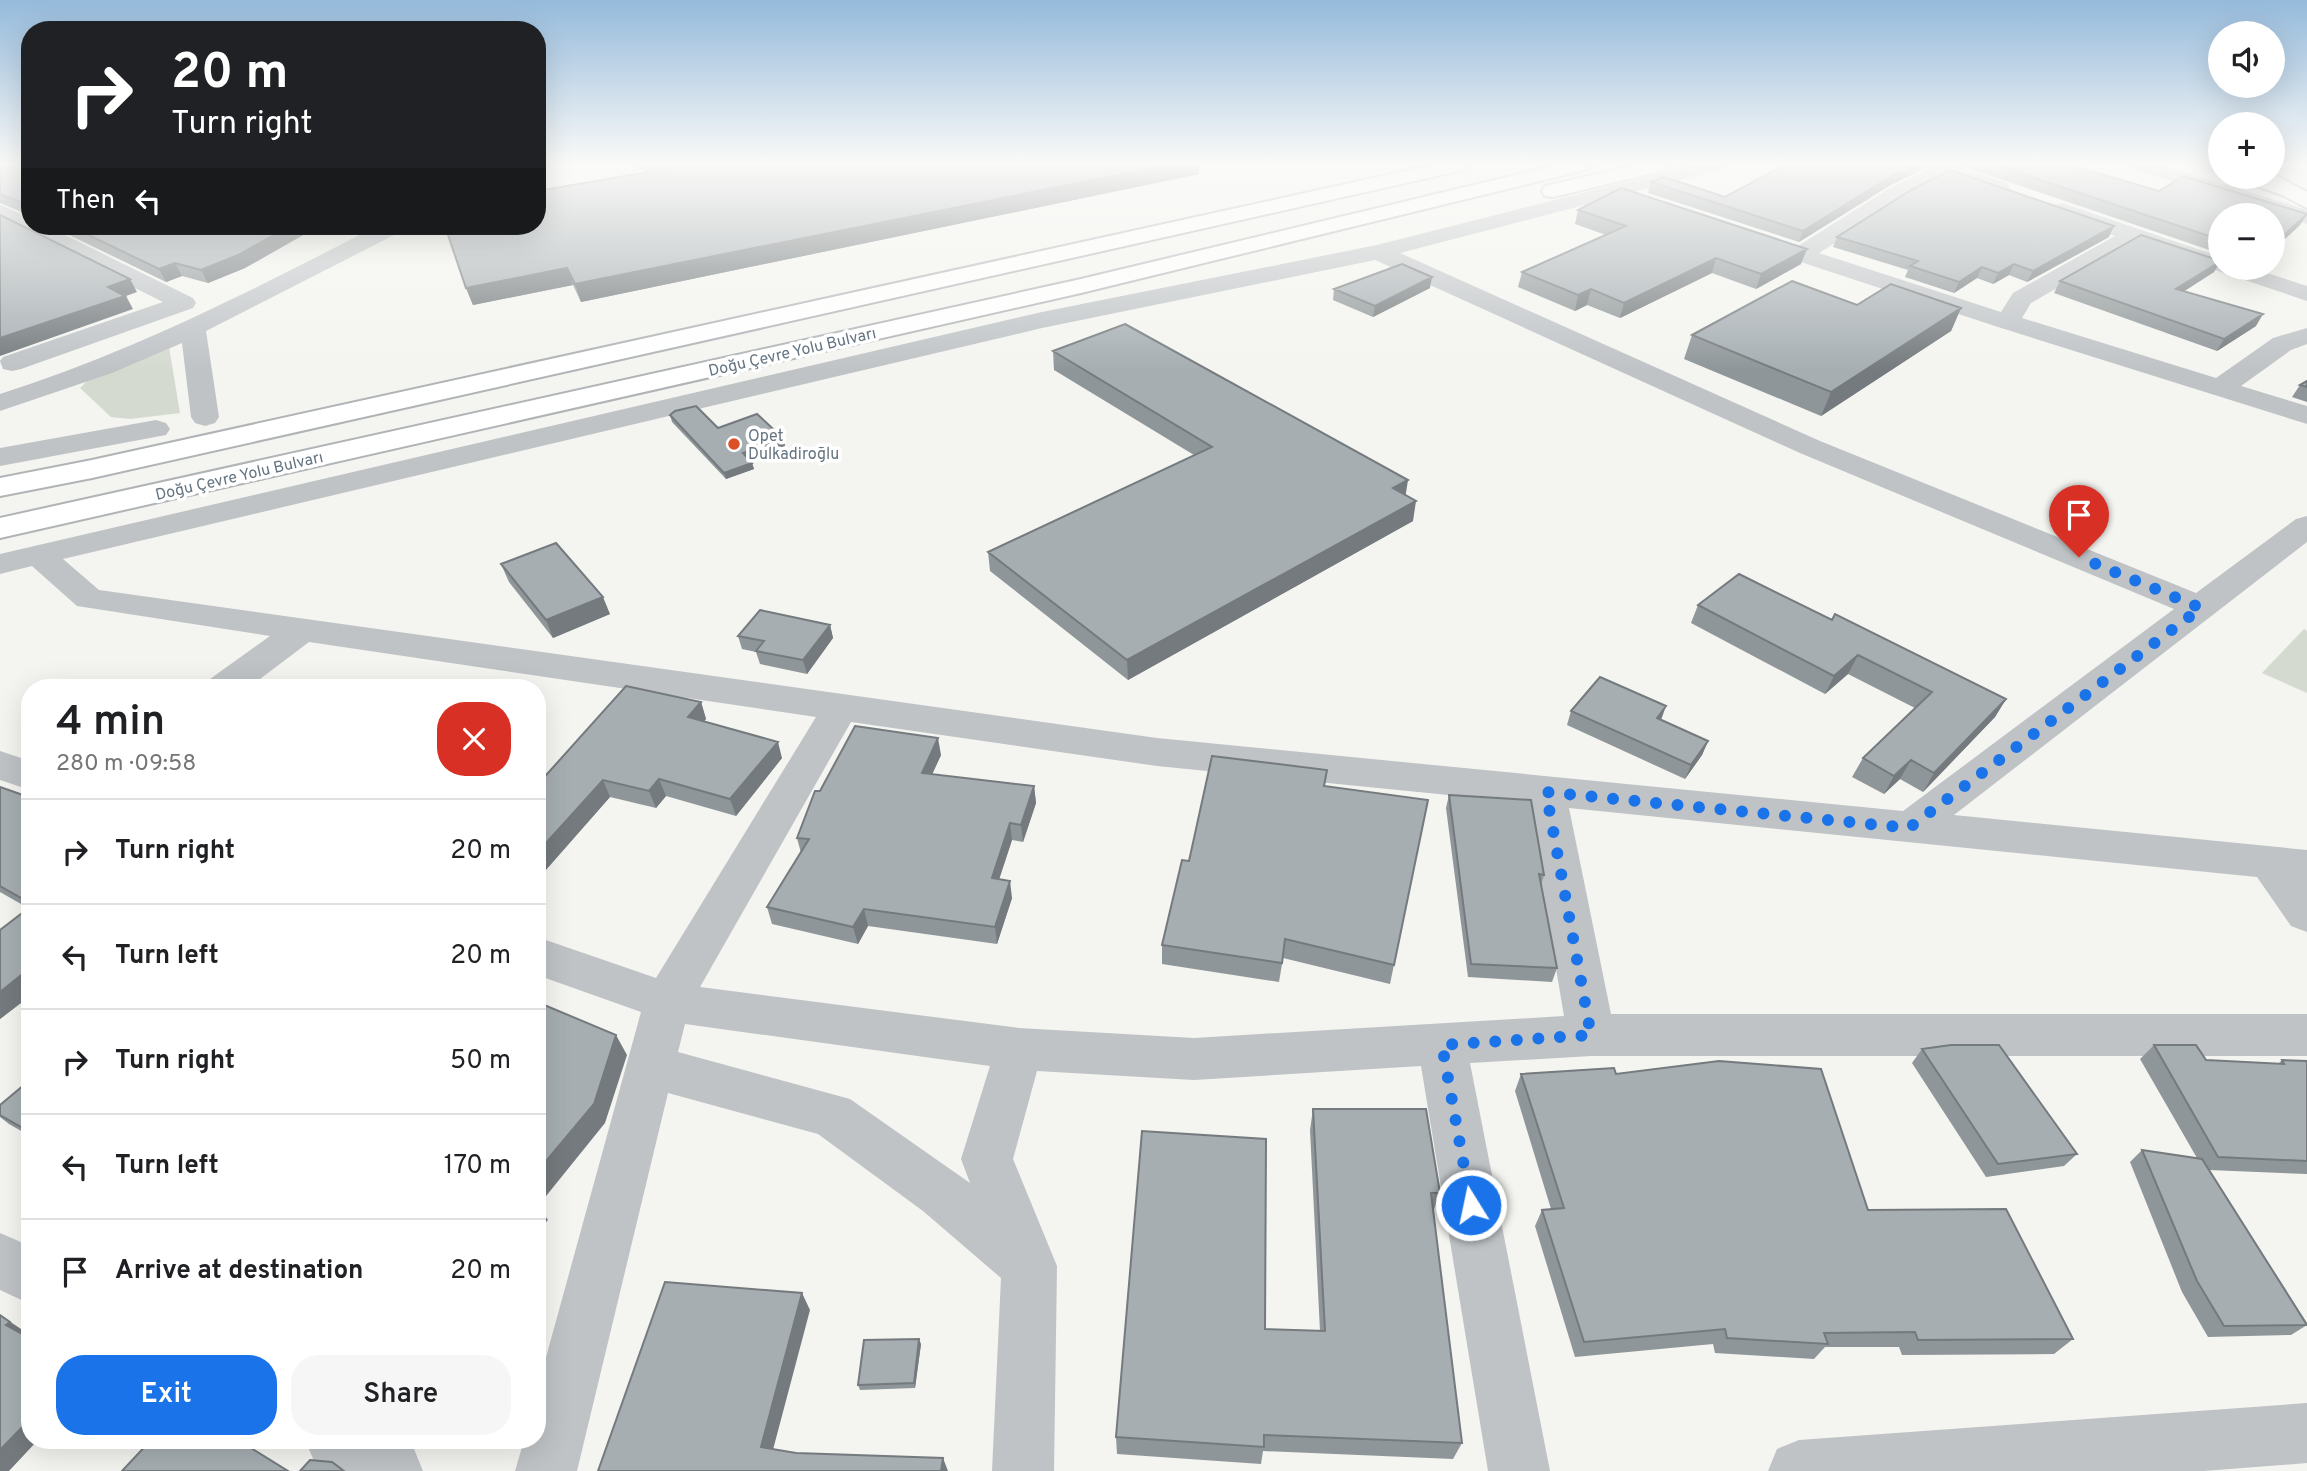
<!DOCTYPE html>
<html lang="en">
<head>
<meta charset="utf-8">
<style>
	:root { --surface:#fff; --page:#f6f6f6; --text:#202124; --muted:#757577; --line:#e0e0e0; --accent:#1a73e8 }
	body { margin:0; font-family:Overpass,sans-serif; background:var(--page); color:var(--text); height:100vh; display:flex; flex-direction:column; font-size:26px; white-space:nowrap }
	* { box-sizing:border-box; margin:0 }
	p { font-size:23px; color:var(--muted) }
	.icon { flex:none; width:38px; height:38px; fill:none; stroke:currentColor; stroke-width:2; stroke-linecap:round; stroke-linejoin:round }
	.map { position:relative; flex:1; overflow:hidden }
	.drawer { position:absolute; left:21px; top:679px; width:525px; height:770px; display:flex; flex-direction:column; background:var(--surface); border-radius:28px; box-shadow:0 7px 28px #0002 }
	.drawer>* { flex:none }
	.hud { position:absolute; left:21px; top:21px; width:525px; height:214px; border-radius:28px; box-shadow:0 7px 28px #0002; background:#202124; color:#fff; overflow:hidden }
	.tools { position:absolute; left:2208px; top:21px; display:grid; gap:14px }
	.tools a { display:grid; place-items:center; width:77px; height:77px; border-radius:50%; background:var(--surface); box-shadow:0 7px 28px #0002; font-size:35px }
	.pin { position:absolute; display:grid; place-items:center; width:60px; height:60px; color:#fff; margin:-72px -30px; border-radius:50% 50% 50% 0; rotate:-45deg; box-shadow:0 0 7px #0007 }
	.pin .icon { rotate:45deg }
	.me { position:absolute; width:77px; margin:-38px; rotate:350deg; stroke-linejoin:round; filter:drop-shadow(0 0 5px #0008) }
	.turn { display:flex; align-items:center; gap:24px; height:147px; padding:0 35px; font-size:32px }
	.turn .icon { width:91px; height:91px; stroke-width:2.5 }
	.turn b { display:block; font-size:49px; line-height:60px }
	.then { display:flex; align-items:center; height:66px; padding:0 35px; background:#0003; gap:14px; font-size:26px }
	.round { display:grid; place-items:center; flex:none; width:74px; height:74px; border-radius:28px; background:var(--page) }
	.headline { display:flex; align-items:center; justify-content:space-between; height:119px; padding:0 35px }
	h1 { font-size:42px; font-weight:600; line-height:52px }
	.cta { display:flex; gap:14px; margin-top:auto; padding:14px 35px }
	.cta a { flex:1; height:80px; border-radius:28px; background:var(--accent); color:#fff; font-size:28px; font-weight:600; line-height:80px; text-align:center }
	.cta a+a { background:var(--page); color:var(--text) }
	ul { padding:0; list-style:none }
	li { display:flex; align-items:center; gap:21px; height:105px; padding:0 35px; border-top:2px solid var(--line) }
	li div { flex:1 }
	li b { display:block; font-size:26px }
	li em { font-style:normal }
	.map>svg:first-child { display:block }
</style>
</head>
<body>
<div class="map">
<svg width="2307" height="1471" viewBox="0 0 2307 1471">
	<rect width="100%" height="100%" fill="#f4f4f0"/>
	<!-- green -->
	<path fill="#d5dad1" d="M 169,347 L 180,413 L 130,419 L 111,417 L 80,388 L 88,380 Z
		M 2304,629 L 2307,631 L 2307,693 L 2262,673 Z"/>
	<g fill="none" stroke-linecap="round" stroke-linejoin="round">
		<!-- major casing -->
		<g stroke="#b0b5b8" stroke-width="4">
			<path id="major" d="M 2273,174 L 2307,192 L 2307,208 L 2256,181 L 2253,177 L 2273,177 Z"/>
		</g>
		<!-- highway casing -->
		<g stroke="#b0b4b7" stroke-width="4">
			<path id="highway" d="M 1432,165 L 1469,165 L 1466,169 L 1459,171 L 92,478 L 0,496 L 0,478 L 92,460 Z
				M 1557,165 L 1592,165 L 1589,169 L 1081,293 L 0,538 L 0,518 L 1081,279 Z
				M 1637,165 L 1672,165 L 1669,169 L 1553,197 L 1545,196 L 1542,191 L 1545,186 Z
				M 2207,165 L 2221,165 L 2221,172 L 2210,169 Z
				M 2240,177 C 2258,177 2287,175 2299,191 L 2296,196 L 2288,197 L 2243,181 Z"/>
		</g>
		<!-- minor -->
		<path fill="#bfc3c6" fill-rule="evenodd" d="M 1692,165 L 1725,165 L 1722,169 L 1400,253 L 1820,441 L 2196,593 L 2296,519 L 2307,516 L 2307,542 L 1954,815 L 2307,850 L 2307,932 L 2291,926 L 2257,877 L 1569,808 L 1611,1014 L 2307,1014 L 2307,1056 L 1591,1056 L 1470,1063 L 1550,1471 L 1488,1471 L 1421,1066 L 1194,1080 L 1037,1071 L 1013,1159 L 1057,1266 L 1054,1471 L 992,1471 L 1001,1278 L 923,1211 L 818,1134 L 668,1093 L 577,1471 L 515,1471 L 524,1440 L 537,1440 L 537,1390 L 641,1012 L 537,975 L 537,937 L 656,978 L 816,717 L 309,642 L 248,688 L 205,688 L 210,679 L 270,636 L 77,606 L 32,566 L 0,574 L 0,554 L 1042,312 L 1377,245 ZM 1375,260 L 1800,453 L 2174,609 L 1903,811 L 1157,738 L 99,590 L 63,559 L 1042,328 ZM 851,722 L 1157,766 L 1528,803 L 1564,1016 L 1194,1038 L 1019,1028 L 700,987 ZM 685,1024 L 990,1066 L 961,1159 L 970,1183 L 850,1099 L 678,1052 Z
			M 1922,165 L 1952,165 L 2007,183 L 2010,188 L 2007,193 L 1999,194 L 1946,177 L 1906,198 L 1819,253 L 2001,312 L 2013,293 L 2115,236 L 2054,215 L 2051,210 L 2054,205 L 2062,203 L 2221,257 L 2221,268 L 2252,268 L 2307,286 L 2307,301 L 2135,243 L 2031,303 L 2022,318 L 2216,378 L 2273,338 L 2307,328 L 2307,344 L 2291,350 L 2241,386 L 2307,406 L 2307,424 L 1998,327 L 1746,244 L 1743,239 L 1746,234 L 1754,232 L 1798,246 L 1890,188 L 1927,170 Z
			M 2131,165 L 2162,165 L 2307,210 L 2307,224 L 2134,169 Z
			M 0,205 L 30,218 L 30,226 L 46,226 L 193,298 L 196,303 L 193,308 L 21,369 L 12,371 L 3,369 L 0,361 L 3,357 L 163,302 L 0,221 Z
			M 377,226 L 405,226 L 402,231 L 206,331 L 219,417 L 215,423 L 205,426 L 195,423 L 191,417 L 182,343 L 112,373 L 0,411 L 0,394 C 132,352 255,289 377,226 Z
			M 156,420 L 166,423 L 170,429 L 166,435 L 0,466 L 0,448 Z
			M 0,751 L 30,761 L 30,790 L 0,780 Z
			M 0,1233 L 30,1246 L 30,1304 L 0,1290 Z
			M 2307,1403 L 2307,1463 L 2204,1471 L 1768,1471 L 1777,1449 L 1799,1440 Z
			M 305,1440 L 397,1440 L 414,1449 L 423,1471 L 331,1471 L 314,1461 Z"/>
		<!-- major -->
		<use href="#major" fill="#fff" fill-rule="evenodd"/>
		<!-- highway -->
		<use href="#highway" fill="#fff" fill-rule="evenodd"/>
	</g>
	<!-- wall -->
	<path fill="#8f9699" d="M 0,165 L 30,165 L 30,219 L 27,214 L 0,203 Z
		M 631,165 L 1199,165 L 1199,174 L 581,302 L 573,285 L 473,305 L 466,288 L 646,172 Z
		M 1959,165 L 2070,165 L 2159,191 L 2307,214 L 2300,225 L 2273,250 L 2273,215 L 2221,215 L 2221,254 Z
		M 1923,169 L 1889,186 L 1799,242 L 1648,193 L 1651,182 L 1725,197 Z
		M 1578,210 L 1801,264 L 1756,289 L 1712,273 L 1620,318 L 1587,305 L 1575,311 L 1518,287 L 1522,272 L 1606,235 L 1575,224 Z
		M 51,226 L 319,226 L 245,268 L 208,283 L 182,276 L 166,282 Z
		M 1837,237 L 2109,237 L 2027,282 L 2009,275 L 1993,284 L 1977,278 L 1954,293 L 1905,277 L 1908,270 L 1833,247 Z
		M 2214,272 L 2184,291 L 2256,326 L 2217,351 L 2054,293 L 2060,281 Z
		M 1430,288 L 1373,317 L 1333,300 L 1334,289 Z
		M 1857,305 L 1961,308 L 1951,331 L 1821,416 L 1684,359 L 1692,335 Z
		M 1053,351 L 1406,495 L 1413,521 L 1128,680 L 990,571 L 988,552 L 1194,455 L 1054,370 Z
		M 2307,381 L 2307,402 L 2292,397 L 2300,385 Z
		M 670,415 L 718,428 L 785,446 L 748,459 L 752,463 L 754,469 L 726,479 L 672,422 Z
		M 501,564 L 610,614 L 553,638 L 509,582 Z
		M 1698,605 L 1832,620 L 2006,699 L 1995,717 L 1923,792 L 1900,779 L 1884,794 L 1852,777 L 1863,758 L 1915,708 L 1848,674 L 1825,694 L 1691,623 Z
		M 830,625 L 833,638 L 807,674 L 760,664 L 756,652 L 742,649 L 738,636 Z
		M 701,702 L 706,719 L 704,721 L 782,758 L 736,816 L 666,796 L 656,808 L 610,797 L 537,880 L 537,782 L 539,783 Z
		M 1571,711 L 1661,720 L 1708,741 L 1702,755 L 1685,779 L 1567,725 Z
		M 941,755 L 932,774 L 1034,786 L 1036,803 L 1023,842 L 1012,840 L 999,879 L 1012,898 L 997,944 L 868,926 L 858,944 L 772,924 L 767,907 L 801,853 L 797,838 L 820,791 Z
		M 1324,786 L 1428,800 L 1390,984 L 1283,958 L 1279,982 L 1162,964 L 1162,945 L 1189,861 Z
		M 0,787 L 30,799 L 30,996 L 0,1019 L 0,930 L 28,908 L 0,892 Z
		M 1449,795 L 1544,875 L 1541,885 L 1557,968 L 1552,982 L 1468,977 L 1446,808 Z
		M 2154,1045 L 2206,1060 L 2278,1064 L 2282,1060 L 2307,1061 L 2307,1174 L 2209,1170 L 2307,1323 L 2307,1325 L 2291,1335 L 2208,1337 L 2182,1292 L 2130,1162 L 2142,1150 L 2197,1158 L 2140,1059 Z
		M 1922,1049 L 2077,1154 L 2064,1166 L 1986,1177 L 1912,1063 Z
		M 1521,1074 L 1616,1074 L 1868,1210 L 2073,1339 L 2054,1354 L 1902,1355 L 1899,1347 L 1825,1347 L 1814,1359 L 1715,1353 L 1713,1344 L 1575,1357 L 1535,1226 L 1542,1210 L 1551,1209 L 1515,1091 Z
		M 30,1080 L 30,1136 L 9,1124 L 0,1117 L 0,1105 Z
		M 1313,1109 L 1440,1193 L 1433,1212 L 1462,1443 L 1453,1459 L 1263,1451 L 1261,1464 L 1117,1454 L 1116,1437 L 1265,1329 L 1320,1331 L 1310,1130 Z
		M 921,1344 L 915,1388 L 860,1390 L 858,1385 Z"/>
	<!-- shaded-wall -->
	<path fill="#747a7d" d="M 1167,165 L 1199,165 L 1199,174 L 581,302 L 575,284 Z
		M 1914,165 L 1924,165 L 1923,169 L 1889,186 L 1799,242 L 1803,231 L 1893,175 Z
		M 2307,214 L 2300,225 L 2273,250 L 2273,245 Z
		M 290,226 L 319,226 L 245,268 L 208,283 L 201,270 Z
		M 2114,226 L 2109,237 L 2027,282 L 2033,271 Z
		M 1807,249 L 1801,264 L 1756,289 L 1761,274 Z
		M 1716,258 L 1712,273 L 1620,318 L 1624,303 Z
		M 2221,261 L 2214,272 L 2169,301 L 2176,289 Z
		M 175,263 L 182,276 L 166,282 L 159,269 Z
		M 2014,264 L 2009,275 L 1993,284 L 1998,273 Z
		M 1982,267 L 1977,278 L 1954,293 L 1959,282 Z
		M 567,268 L 573,285 L 473,305 L 466,288 Z
		M 1432,277 L 1430,288 L 1373,317 L 1375,306 Z
		M 130,279 L 137,292 L 126,296 L 133,309 L 0,356 L 0,338 L 108,287 Z
		M 1591,289 L 1587,305 L 1575,311 L 1578,295 Z
		M 1961,308 L 1951,331 L 1821,416 L 1831,392 Z
		M 2263,314 L 2256,326 L 2217,351 L 2224,339 Z
		M 784,439 L 785,446 L 745,460 L 743,453 Z
		M 752,463 L 754,469 L 726,479 L 724,473 Z
		M 1408,480 L 1405,499 L 1393,488 Z
		M 1416,501 L 1413,521 L 1128,680 L 1127,660 Z
		M 603,597 L 610,614 L 553,638 L 546,620 Z
		M 830,625 L 833,638 L 807,674 L 803,660 Z
		M 1858,655 L 1848,674 L 1825,694 L 1834,676 Z
		M 2006,699 L 1995,717 L 1923,792 L 1934,773 Z
		M 701,702 L 706,719 L 694,734 L 688,717 Z
		M 1666,706 L 1661,720 L 1652,732 L 1657,718 Z
		M 938,738 L 941,755 L 925,790 L 922,773 Z
		M 1708,741 L 1702,755 L 1685,779 L 1691,765 Z
		M 778,742 L 782,758 L 736,816 L 730,799 Z
		M 1911,760 L 1900,779 L 1884,794 L 1894,776 Z
		M 659,779 L 666,796 L 656,808 L 649,791 Z
		M 603,780 L 610,797 L 537,880 L 537,853 Z
		M 1034,786 L 1036,803 L 1023,842 L 1021,825 Z
		M 1010,823 L 1012,840 L 994,895 L 992,878 Z
		M 1010,881 L 1012,898 L 997,944 L 995,927 Z
		M 864,909 L 868,926 L 858,944 L 853,927 Z
		M 30,968 L 30,996 L 0,1019 L 0,992 Z
		M 616,1035 L 627,1055 L 605,1123 L 538,1206 L 548,1220 L 537,1232 L 537,1172 Z
		M 802,1293 L 810,1310 L 770,1461 L 761,1447 Z
		M 0,1315 L 27,1333 L 24,1337 L 6,1325 Z
		M 919,1339 L 921,1344 L 915,1388 L 914,1383 Z
		M 30,1419 L 30,1440 L 38,1440 L 9,1471 L 0,1471 L 0,1450 Z
		M 943,1458 L 948,1471 L 941,1471 Z"/>
	<!-- building -->
	<path fill="#a6aeb2" stroke="#747a7d" stroke-width="2" d="M 0,165 L 30,165 L 30,211 L 25,211 L 23,203 L 0,194 Z
		M 658,165 L 1167,165 L 575,284 L 567,268 L 466,288 L 445,226 L 537,226 L 537,191 L 666,169 Z
		M 1785,165 L 1914,165 L 1893,175 L 1803,231 L 1651,182 L 1664,177 L 1725,197 Z
		M 1996,165 L 2070,165 L 2159,191 L 2183,176 L 2307,214 L 2273,245 L 2273,215 L 2221,215 L 2221,240 Z
		M 1950,170 L 2114,226 L 2033,271 L 2014,264 L 1998,273 L 1982,267 L 1959,282 L 1910,266 L 1918,261 L 1837,237 L 1911,190 Z
		M 1621,188 L 1807,249 L 1761,274 L 1716,258 L 1624,303 L 1591,289 L 1578,295 L 1522,272 L 1626,226 L 1578,210 Z
		M 0,215 L 130,279 L 108,287 L 125,296 L 0,338 Z
		M 70,226 L 290,226 L 238,255 L 201,270 L 175,263 L 159,269 Z
		M 2141,235 L 2221,261 L 2176,289 L 2263,314 L 2224,339 L 2060,281 Z
		M 1402,264 L 1432,277 L 1375,306 L 1334,289 Z
		M 1792,281 L 1857,305 L 1891,284 L 1961,308 L 1831,392 L 1692,335 Z
		M 1125,324 L 1408,480 L 1393,488 L 1416,501 L 1127,660 L 988,552 L 1212,447 L 1053,351 Z
		M 2307,381 L 2307,387 L 2300,385 Z
		M 696,406 L 718,428 L 757,414 L 784,439 L 743,453 L 752,463 L 724,473 L 670,415 L 675,411 Z
		M 556,543 L 603,597 L 546,620 L 501,564 Z
		M 1739,574 L 1832,620 L 1835,614 L 2006,699 L 1934,773 L 1911,760 L 1894,776 L 1863,758 L 1932,692 L 1858,655 L 1834,676 L 1698,605 Z
		M 760,610 L 830,625 L 803,660 L 756,651 L 764,641 L 738,636 Z
		M 1600,677 L 1666,706 L 1657,718 L 1708,741 L 1691,765 L 1571,711 Z
		M 626,686 L 701,702 L 688,717 L 778,742 L 730,799 L 659,779 L 649,791 L 603,780 L 537,853 L 537,782 L 539,783 Z
		M 855,726 L 938,738 L 922,773 L 1034,786 L 1021,825 L 1010,823 L 992,878 L 1010,881 L 995,927 L 864,909 L 853,927 L 767,907 L 809,839 L 797,838 L 815,791 L 820,791 Z
		M 1212,756 L 1327,770 L 1324,786 L 1428,800 L 1394,965 L 1285,939 L 1282,963 L 1162,945 L 1182,860 L 1189,861 Z
		M 0,787 L 20,794 L 30,799 L 30,903 L 0,886 Z
		M 1449,795 L 1531,800 L 1544,875 L 1539,874 L 1557,968 L 1471,964 Z
		M 30,907 L 30,968 L 0,992 L 0,930 Z
		M 537,1002 L 616,1035 L 594,1104 L 537,1172 Z
		M 1951,1045 L 1999,1045 L 2077,1154 L 1998,1164 L 1922,1049 Z
		M 2154,1045 L 2196,1045 L 2206,1060 L 2284,1064 L 2282,1060 L 2307,1061 L 2307,1161 L 2218,1157 Z
		M 1719,1061 L 1821,1069 L 1868,1210 L 2006,1209 L 2073,1339 L 1918,1340 L 1915,1332 L 1824,1333 L 1828,1344 L 1727,1338 L 1725,1329 L 1584,1342 L 1542,1210 L 1564,1208 L 1521,1074 L 1614,1068 L 1616,1074 Z
		M 30,1080 L 30,1132 L 0,1115 L 0,1105 Z
		M 1313,1109 L 1426,1109 L 1440,1193 L 1431,1193 L 1462,1443 L 1264,1435 L 1264,1447 L 1116,1437 L 1142,1131 L 1266,1139 L 1265,1329 L 1325,1331 Z
		M 2142,1150 L 2202,1159 L 2307,1325 L 2224,1326 L 2197,1281 Z
		M 665,1282 L 802,1293 L 761,1447 L 796,1453 L 943,1458 L 941,1471 L 598,1471 Z
		M 0,1315 L 10,1322 L 6,1325 L 30,1338 L 30,1419 L 0,1450 Z
		M 919,1339 L 914,1383 L 858,1385 L 864,1340 Z
		M 151,1440 L 238,1440 L 288,1471 L 122,1471 Z
		M 310,1460 L 332,1462 L 344,1471 L 300,1471 Z"/>
	<!-- sky -->
	<linearGradient id="sky" x2="0" y2="1"><stop stop-color="#95badb"/><stop offset="0.44" stop-color="#fafaf8"/><stop offset="1" stop-color="#fafaf8" stop-opacity="0"/></linearGradient>
	<rect width="2307" height="371" fill="url(#sky)"/>
	<g fill="none" stroke-linecap="round" stroke-linejoin="round">
		<!-- route -->
		<path stroke="#1a73e8" stroke-width="12" stroke-dasharray="0 21.6" d="M 1471,1205 L 1442,1045 L 1591,1035 L 1546,792 L 1909,828 L 2201,608 L 2079,557"/>
	</g>
	<!-- markers -->
	<circle fill="#dc4e27" stroke="#fff" stroke-width="2.5" cx="734" cy="444" r="7"/>
	<g text-anchor="middle" stroke-width="7" stroke-linejoin="round" paint-order="stroke">
		<!-- far-street labels -->
		<g font-size="16" fill="#647480" stroke="#fff">
			<text transform="translate(792 351) rotate(-13)" y="6">Doğu Çevre Yolu Bulvarı</text>
			<text transform="translate(239 475) rotate(-13)" y="6">Doğu Çevre Yolu Bulvarı</text>
		</g>
		<!-- far-poi labels -->
		<g font-size="16" fill="#647480" stroke="#fff" text-anchor="start">
			<text x="748" y="441">Opet<tspan x="748" dy="18">Dulkadiroğlu</tspan></text>
		</g>
	</g>
</svg>
<div class="tools">
<a><svg class="icon" aria-label="sound" viewBox="0 0 24 24"><path d="M4 9h4l5-4v14l-5-4H4zM17 9q2 3 0 6"/></svg></a>
<a>+</a>
<a>−</a>
</div>
<div class="pin" style="left:2079px;top:557px;background:#d93025"><svg class="icon" aria-label="arrive" viewBox="0 0 24 24"><path d="M6 21V4h12l-3 4 3 4H6"/></svg></div>
<svg class="me" style="left:1471px;top:1205px" viewBox="-20 -20 40 40"><circle r="17" fill="#1a73e8" stroke="#fff" stroke-width="3"/><path d="M0-11L8 9 0 5-8 9z" fill="#fff"/></svg>
<div class="hud">
<div class="turn"><svg class="icon" aria-label="right" viewBox="0 0 24 24"><path d="M7 20v-9h11M14 6l5 5-5 5"/></svg><div><b>20 m</b>Turn right</div></div>
<div class="then">Then<svg class="icon" aria-label="left" viewBox="0 0 24 24"><path d="M17 20v-9H6M10 6l-5 5 5 5"/></svg></div>
</div>
<section class="drawer">
<div class="headline"><div><h1>4 min</h1><p>280 m · 09:58</p></div><a class="round" style="background:#d93025;color:#fff"><svg class="icon" aria-label="close" viewBox="0 0 24 24"><path d="M6 6l12 12M18 6L6 18"/></svg></a></div>
<ul>
<li><svg class="icon" aria-label="right" viewBox="0 0 24 24"><path d="M7 20v-9h11M14 6l5 5-5 5"/></svg><div><b>Turn right</b></div><em>20 m</em></li>
<li><svg class="icon" aria-label="left" viewBox="0 0 24 24"><path d="M17 20v-9H6M10 6l-5 5 5 5"/></svg><div><b>Turn left</b></div><em>20 m</em></li>
<li><svg class="icon" aria-label="right" viewBox="0 0 24 24"><path d="M7 20v-9h11M14 6l5 5-5 5"/></svg><div><b>Turn right</b></div><em>50 m</em></li>
<li><svg class="icon" aria-label="left" viewBox="0 0 24 24"><path d="M17 20v-9H6M10 6l-5 5 5 5"/></svg><div><b>Turn left</b></div><em>170 m</em></li>
<li><svg class="icon" aria-label="arrive" viewBox="0 0 24 24"><path d="M6 21V4h12l-3 4 3 4H6"/></svg><div><b>Arrive at destination</b></div><em>20 m</em></li>
</ul>
<div class="cta"><a>Exit</a><a>Share</a></div>
</section>
</div>
</body>
</html>
